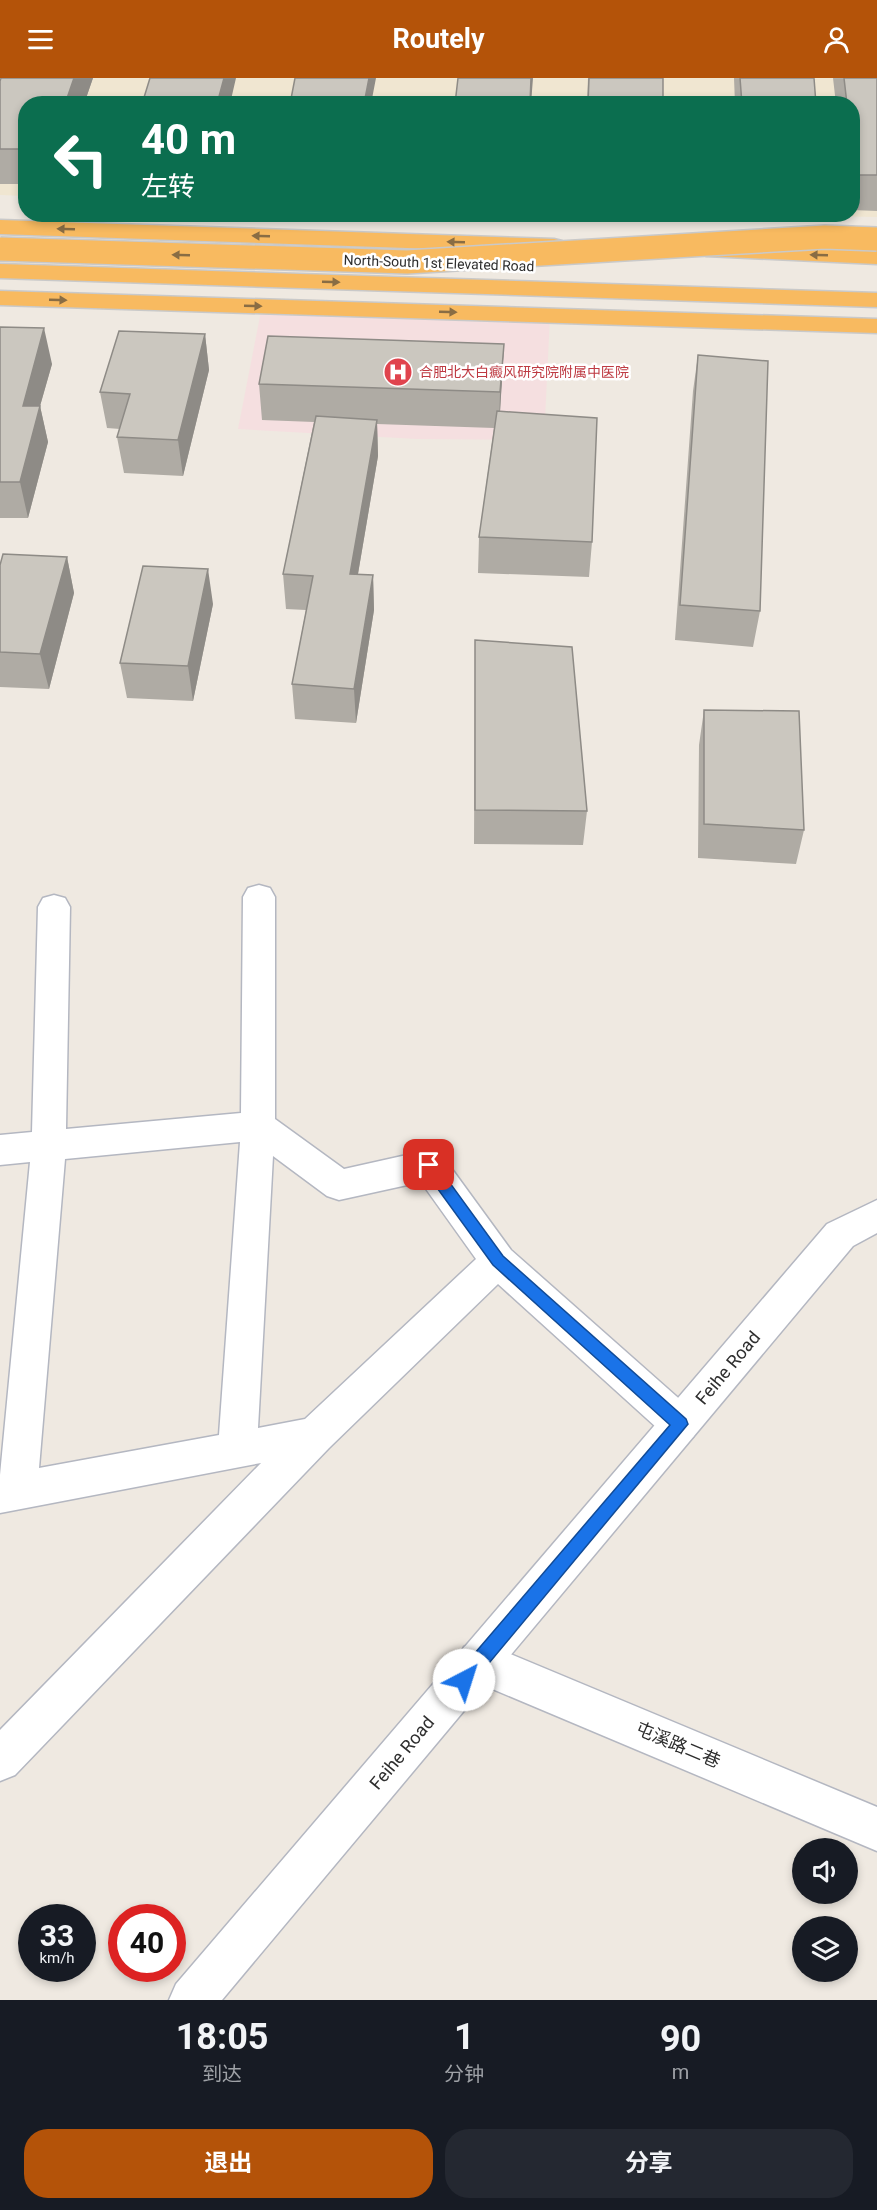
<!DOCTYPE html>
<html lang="zh">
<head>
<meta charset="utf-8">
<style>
	:root { --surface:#171b24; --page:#242831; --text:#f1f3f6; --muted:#9ea1a6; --accent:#b45309 }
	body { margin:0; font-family:Roboto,"Noto Sans SC",sans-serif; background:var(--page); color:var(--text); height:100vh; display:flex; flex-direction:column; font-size:22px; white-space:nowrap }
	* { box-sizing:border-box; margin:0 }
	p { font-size:20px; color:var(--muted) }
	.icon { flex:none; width:33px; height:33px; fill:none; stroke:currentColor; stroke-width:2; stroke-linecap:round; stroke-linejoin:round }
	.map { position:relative; height:1922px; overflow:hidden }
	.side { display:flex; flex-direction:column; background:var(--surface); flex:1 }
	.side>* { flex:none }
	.hud { position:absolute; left:18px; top:18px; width:842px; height:126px; border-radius:24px; box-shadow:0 3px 9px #0003; background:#0b6e4f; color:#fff; overflow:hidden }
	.fabs { position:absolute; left:792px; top:1760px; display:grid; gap:12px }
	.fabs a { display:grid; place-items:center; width:66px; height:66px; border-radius:50%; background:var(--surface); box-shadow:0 3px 9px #0003; font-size:30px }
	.speed { position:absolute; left:18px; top:1826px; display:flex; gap:12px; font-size:30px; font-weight:700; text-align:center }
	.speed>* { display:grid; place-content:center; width:78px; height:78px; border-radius:50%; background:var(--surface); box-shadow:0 3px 9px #0003; line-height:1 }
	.speed small { font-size:15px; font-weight:400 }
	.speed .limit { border:9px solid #d22; background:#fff; color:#111 }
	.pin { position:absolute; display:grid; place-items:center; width:51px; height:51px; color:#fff; margin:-26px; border-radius:12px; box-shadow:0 3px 9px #0006 }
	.me { position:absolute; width:66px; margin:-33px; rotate:40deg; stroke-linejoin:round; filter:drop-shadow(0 0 4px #0008) }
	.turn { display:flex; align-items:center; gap:21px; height:126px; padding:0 24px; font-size:27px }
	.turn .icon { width:78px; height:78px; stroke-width:2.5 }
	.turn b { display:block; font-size:42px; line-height:51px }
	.eta { display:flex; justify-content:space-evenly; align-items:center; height:102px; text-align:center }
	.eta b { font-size:36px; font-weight:700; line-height:42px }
	.action { display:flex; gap:12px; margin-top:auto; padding:12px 24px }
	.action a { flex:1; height:69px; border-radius:24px; background:var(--accent); color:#fff; font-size:24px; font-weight:700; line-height:69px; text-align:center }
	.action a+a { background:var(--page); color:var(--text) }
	header { display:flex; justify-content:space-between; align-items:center; height:78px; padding:0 24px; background:var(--accent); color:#fff; font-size:27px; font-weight:700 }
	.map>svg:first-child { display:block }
</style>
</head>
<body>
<header><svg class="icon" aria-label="menu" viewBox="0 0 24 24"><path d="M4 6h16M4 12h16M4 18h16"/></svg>Routely<svg class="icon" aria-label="person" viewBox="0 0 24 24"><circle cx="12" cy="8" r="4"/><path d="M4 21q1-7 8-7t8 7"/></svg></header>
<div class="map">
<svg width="877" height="1922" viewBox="0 0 877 1922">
	<rect width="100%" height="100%" fill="#efe9e1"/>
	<!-- education -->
	<path fill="#f0e6d1" d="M 0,0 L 877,0 L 877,139 L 764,137 L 852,136 L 852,26 L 26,26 L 25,118 L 0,117 Z"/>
	<!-- medical -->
	<path fill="#f5dfe0" d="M 262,228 L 550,238 L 544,362 L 417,361 L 238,351 Z"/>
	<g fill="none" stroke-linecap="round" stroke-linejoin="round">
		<!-- minor casing -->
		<g stroke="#b4b7c1" stroke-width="3">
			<path id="minor" d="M 259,807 L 270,810 L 275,819 L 275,1041 L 344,1091 L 429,1072 L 441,1076 L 511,1172 L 693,1333 L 699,1346 L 693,1359 L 680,1364 L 667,1359 L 498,1206 L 329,1370 L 15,1697 L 0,1703 L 0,1652 L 261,1385 L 0,1435 L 0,1397 L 30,1084 L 0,1087 L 0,1057 L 32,1054 L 38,829 L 43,820 L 54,817 L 65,820 L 70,829 L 66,1051 L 241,1035 L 243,819 L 248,810 ZM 240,1064 L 219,1357 L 39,1390 L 65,1081 ZM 273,1078 L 327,1118 L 339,1122 L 421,1104 L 476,1181 L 305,1341 L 258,1350 Z
				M 479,1563 L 877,1729 L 877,1773 L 464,1599 L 458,1584 L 464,1569 Z"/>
		</g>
		<!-- tertiary casing -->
		<g stroke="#b4b7c1" stroke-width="3">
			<path id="tertiary" d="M 877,1122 L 877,1155 L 853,1168 L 222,1922 L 169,1922 L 176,1906 L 827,1146 Z"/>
		</g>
		<!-- trunk casing -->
		<g stroke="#c9c9c9" stroke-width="3">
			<path id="trunk" d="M 0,142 L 554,161 L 562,163 L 565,168 L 562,173 L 554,175 L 0,156 Z
				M 714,166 L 877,172 L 877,186 L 706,178 L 703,173 L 706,168 Z
				M 0,186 L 877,215 L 877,229 L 0,200 Z
				M 0,213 L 877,241 L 877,255 L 0,227 Z"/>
		</g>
		<!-- minor -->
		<use href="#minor" fill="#fff" fill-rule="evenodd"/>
		<!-- tertiary -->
		<use href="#tertiary" fill="#fff" fill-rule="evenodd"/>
		<!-- trunk -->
		<use href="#trunk" fill="#f8ba60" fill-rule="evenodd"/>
		<!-- trunk-bridge casing -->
		<g stroke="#c9c9c9" stroke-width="26" stroke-linecap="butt">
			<path id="trunk-bridge" d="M 0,171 L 407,184 L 825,159 L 877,161"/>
		</g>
		<!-- trunk-bridge -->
		<use href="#trunk-bridge" stroke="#f8ba60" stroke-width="23"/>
	</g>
	<!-- wall -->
	<path fill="#afaba4" d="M 1,0 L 93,0 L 84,26 L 26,26 L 26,106 L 0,106 L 0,3 Z
		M 588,0 L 663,0 L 663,26 L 587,26 Z
		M 734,0 L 814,0 L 816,26 L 735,26 Z
		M 833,0 L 877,0 L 877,133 L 852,132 L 852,26 L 836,26 Z
		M 0,249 L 52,286 L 40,328 L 48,364 L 28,440 L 0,440 Z
		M 205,256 L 209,292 L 183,398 L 124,395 L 117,359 L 120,351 L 107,350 L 100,314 Z
		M 504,266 L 500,333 L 592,464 L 589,499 L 478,495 L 479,459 L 494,350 L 377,346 L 378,378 L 358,496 L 373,497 L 374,532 L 356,645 L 295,641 L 292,606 L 306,532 L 286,531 L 283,496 L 314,344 L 262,342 L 259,306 Z
		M 698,277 L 760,533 L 753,569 L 675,562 L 693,313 Z
		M 67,479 L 74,515 L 49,611 L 0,609 L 0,487 Z
		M 213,526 L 193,623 L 127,620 L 120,585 Z
		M 475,562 L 587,733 L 583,767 L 474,766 Z
		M 704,632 L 804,752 L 796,786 L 698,780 L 699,667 Z"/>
	<!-- shaded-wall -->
	<path fill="#8e8b86" d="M 74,0 L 93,0 L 84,26 L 65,26 Z
		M 224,0 L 236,0 L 230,26 L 217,26 Z
		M 369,0 L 376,0 L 371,26 L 364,26 Z
		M 531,0 L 533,0 L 531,26 L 530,26 Z
		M 44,250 L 52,286 L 40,328 L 48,364 L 28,440 L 20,404 L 23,328 Z
		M 205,256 L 209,292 L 183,398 L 178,362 Z
		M 504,266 L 502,302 L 499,350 L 500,314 Z
		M 377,342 L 378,378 L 352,531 L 350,496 Z
		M 67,479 L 74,515 L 49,611 L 40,576 Z
		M 208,491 L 213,526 L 193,623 L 188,588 Z
		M 373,497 L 374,532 L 356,645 L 354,611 Z"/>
	<!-- building -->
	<path fill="#cbc7bf" stroke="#8e8b86" stroke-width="1.5" d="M 1,0 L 74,0 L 65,26 L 26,26 L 26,71 L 0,71 L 0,3 Z
		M 150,0 L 224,0 L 217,26 L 142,26 Z
		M 295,0 L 369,0 L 364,26 L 290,26 Z
		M 458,0 L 531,0 L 530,26 L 455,26 Z
		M 589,0 L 663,0 L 663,26 L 588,26 Z
		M 740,0 L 814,0 L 816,26 L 742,26 Z
		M 844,0 L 877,0 L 877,97 L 856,97 L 852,65 L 852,26 L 847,26 Z
		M 0,249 L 44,250 L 23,328 L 40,328 L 20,404 L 0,404 Z
		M 119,253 L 205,256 L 178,362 L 117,359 L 130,316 L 100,314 Z
		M 268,258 L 504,266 L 500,314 L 259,306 Z
		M 698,277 L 768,283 L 760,533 L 680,527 Z
		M 497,333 L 597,340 L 592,464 L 479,459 Z
		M 316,338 L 377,342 L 350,496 L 373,497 L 354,611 L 292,606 L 313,498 L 283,496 Z
		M 3,476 L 67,479 L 40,576 L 0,574 L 0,487 Z
		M 143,488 L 208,491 L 188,588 L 120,585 Z
		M 475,562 L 572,569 L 587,733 L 475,732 Z
		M 704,632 L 799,633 L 804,752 L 704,746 Z"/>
	<!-- one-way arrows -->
	<defs><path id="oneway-solid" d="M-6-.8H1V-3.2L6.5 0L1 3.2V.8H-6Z" transform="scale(1.5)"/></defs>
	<g fill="#896d44">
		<use href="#oneway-solid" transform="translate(66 151) rotate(-178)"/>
		<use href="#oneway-solid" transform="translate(261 158) rotate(-178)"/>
		<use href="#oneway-solid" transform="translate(456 164) rotate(-178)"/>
		<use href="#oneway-solid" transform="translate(181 177) rotate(-178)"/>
		<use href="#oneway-solid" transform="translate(819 177) rotate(-178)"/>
		<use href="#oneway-solid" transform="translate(331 204) rotate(2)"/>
		<use href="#oneway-solid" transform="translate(58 222) rotate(2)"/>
		<use href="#oneway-solid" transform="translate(253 228) rotate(2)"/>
		<use href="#oneway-solid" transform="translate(448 234) rotate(2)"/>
	</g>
	<!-- route -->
	<path fill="#1a73e8" stroke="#114b97" stroke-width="1.5" d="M 429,1081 L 434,1083 L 503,1178 L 686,1341 L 688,1346 L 470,1608 L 464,1611 L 457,1608 L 455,1602 L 457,1596 L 670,1347 L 493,1187 L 424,1092 L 422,1087 L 424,1083 Z"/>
	<!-- icons -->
	<defs>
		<g id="hospital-disc" transform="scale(1.5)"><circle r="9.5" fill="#e0444e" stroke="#fff"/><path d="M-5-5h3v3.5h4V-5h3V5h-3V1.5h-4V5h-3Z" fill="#fff"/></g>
	</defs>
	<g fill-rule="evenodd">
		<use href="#hospital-disc" x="398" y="294"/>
	</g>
	<g text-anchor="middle" stroke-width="5" stroke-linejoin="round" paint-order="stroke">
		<!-- far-street labels -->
		<g font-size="14" fill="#2e2e2e" stroke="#fff">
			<text transform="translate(439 185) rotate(2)" y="5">North-South 1st Elevated Road</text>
		</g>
		<!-- far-health labels -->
		<g font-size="14" fill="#be3a42" stroke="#fff" text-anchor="start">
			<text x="419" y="299">合肥北大白癜风研究院附属中医院</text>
		</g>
		<!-- near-street labels -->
		<g font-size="18" fill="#2e2e2e" stroke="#fff">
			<text transform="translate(728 1290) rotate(-50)" y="6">Feihe Road</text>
			<text transform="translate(678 1667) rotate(23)" y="6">屯溪路二巷</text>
			<text transform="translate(402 1675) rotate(-50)" y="6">Feihe Road</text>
		</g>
	</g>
</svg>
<div class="fabs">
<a><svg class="icon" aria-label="sound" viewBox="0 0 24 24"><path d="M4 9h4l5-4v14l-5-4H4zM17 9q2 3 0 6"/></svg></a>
<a><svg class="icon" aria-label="layers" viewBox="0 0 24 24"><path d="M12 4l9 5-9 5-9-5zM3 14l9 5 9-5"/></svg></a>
</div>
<div class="speed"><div>33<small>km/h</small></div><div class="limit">40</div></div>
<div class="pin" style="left:429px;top:1087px;background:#d93025"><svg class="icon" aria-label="arrive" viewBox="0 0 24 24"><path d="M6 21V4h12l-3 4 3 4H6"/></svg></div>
<svg class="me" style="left:464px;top:1602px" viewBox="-20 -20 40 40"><circle r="19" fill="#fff"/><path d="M0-13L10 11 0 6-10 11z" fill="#1a73e8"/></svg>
<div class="hud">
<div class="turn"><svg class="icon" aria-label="left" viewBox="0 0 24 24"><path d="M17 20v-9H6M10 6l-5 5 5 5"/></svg><div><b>40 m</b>左转</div></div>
</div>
</div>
<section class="side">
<div class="eta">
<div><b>18:05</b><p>到达</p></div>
<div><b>1</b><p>分钟</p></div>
<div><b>90</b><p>m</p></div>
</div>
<div class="action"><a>退出</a><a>分享</a></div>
</section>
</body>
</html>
